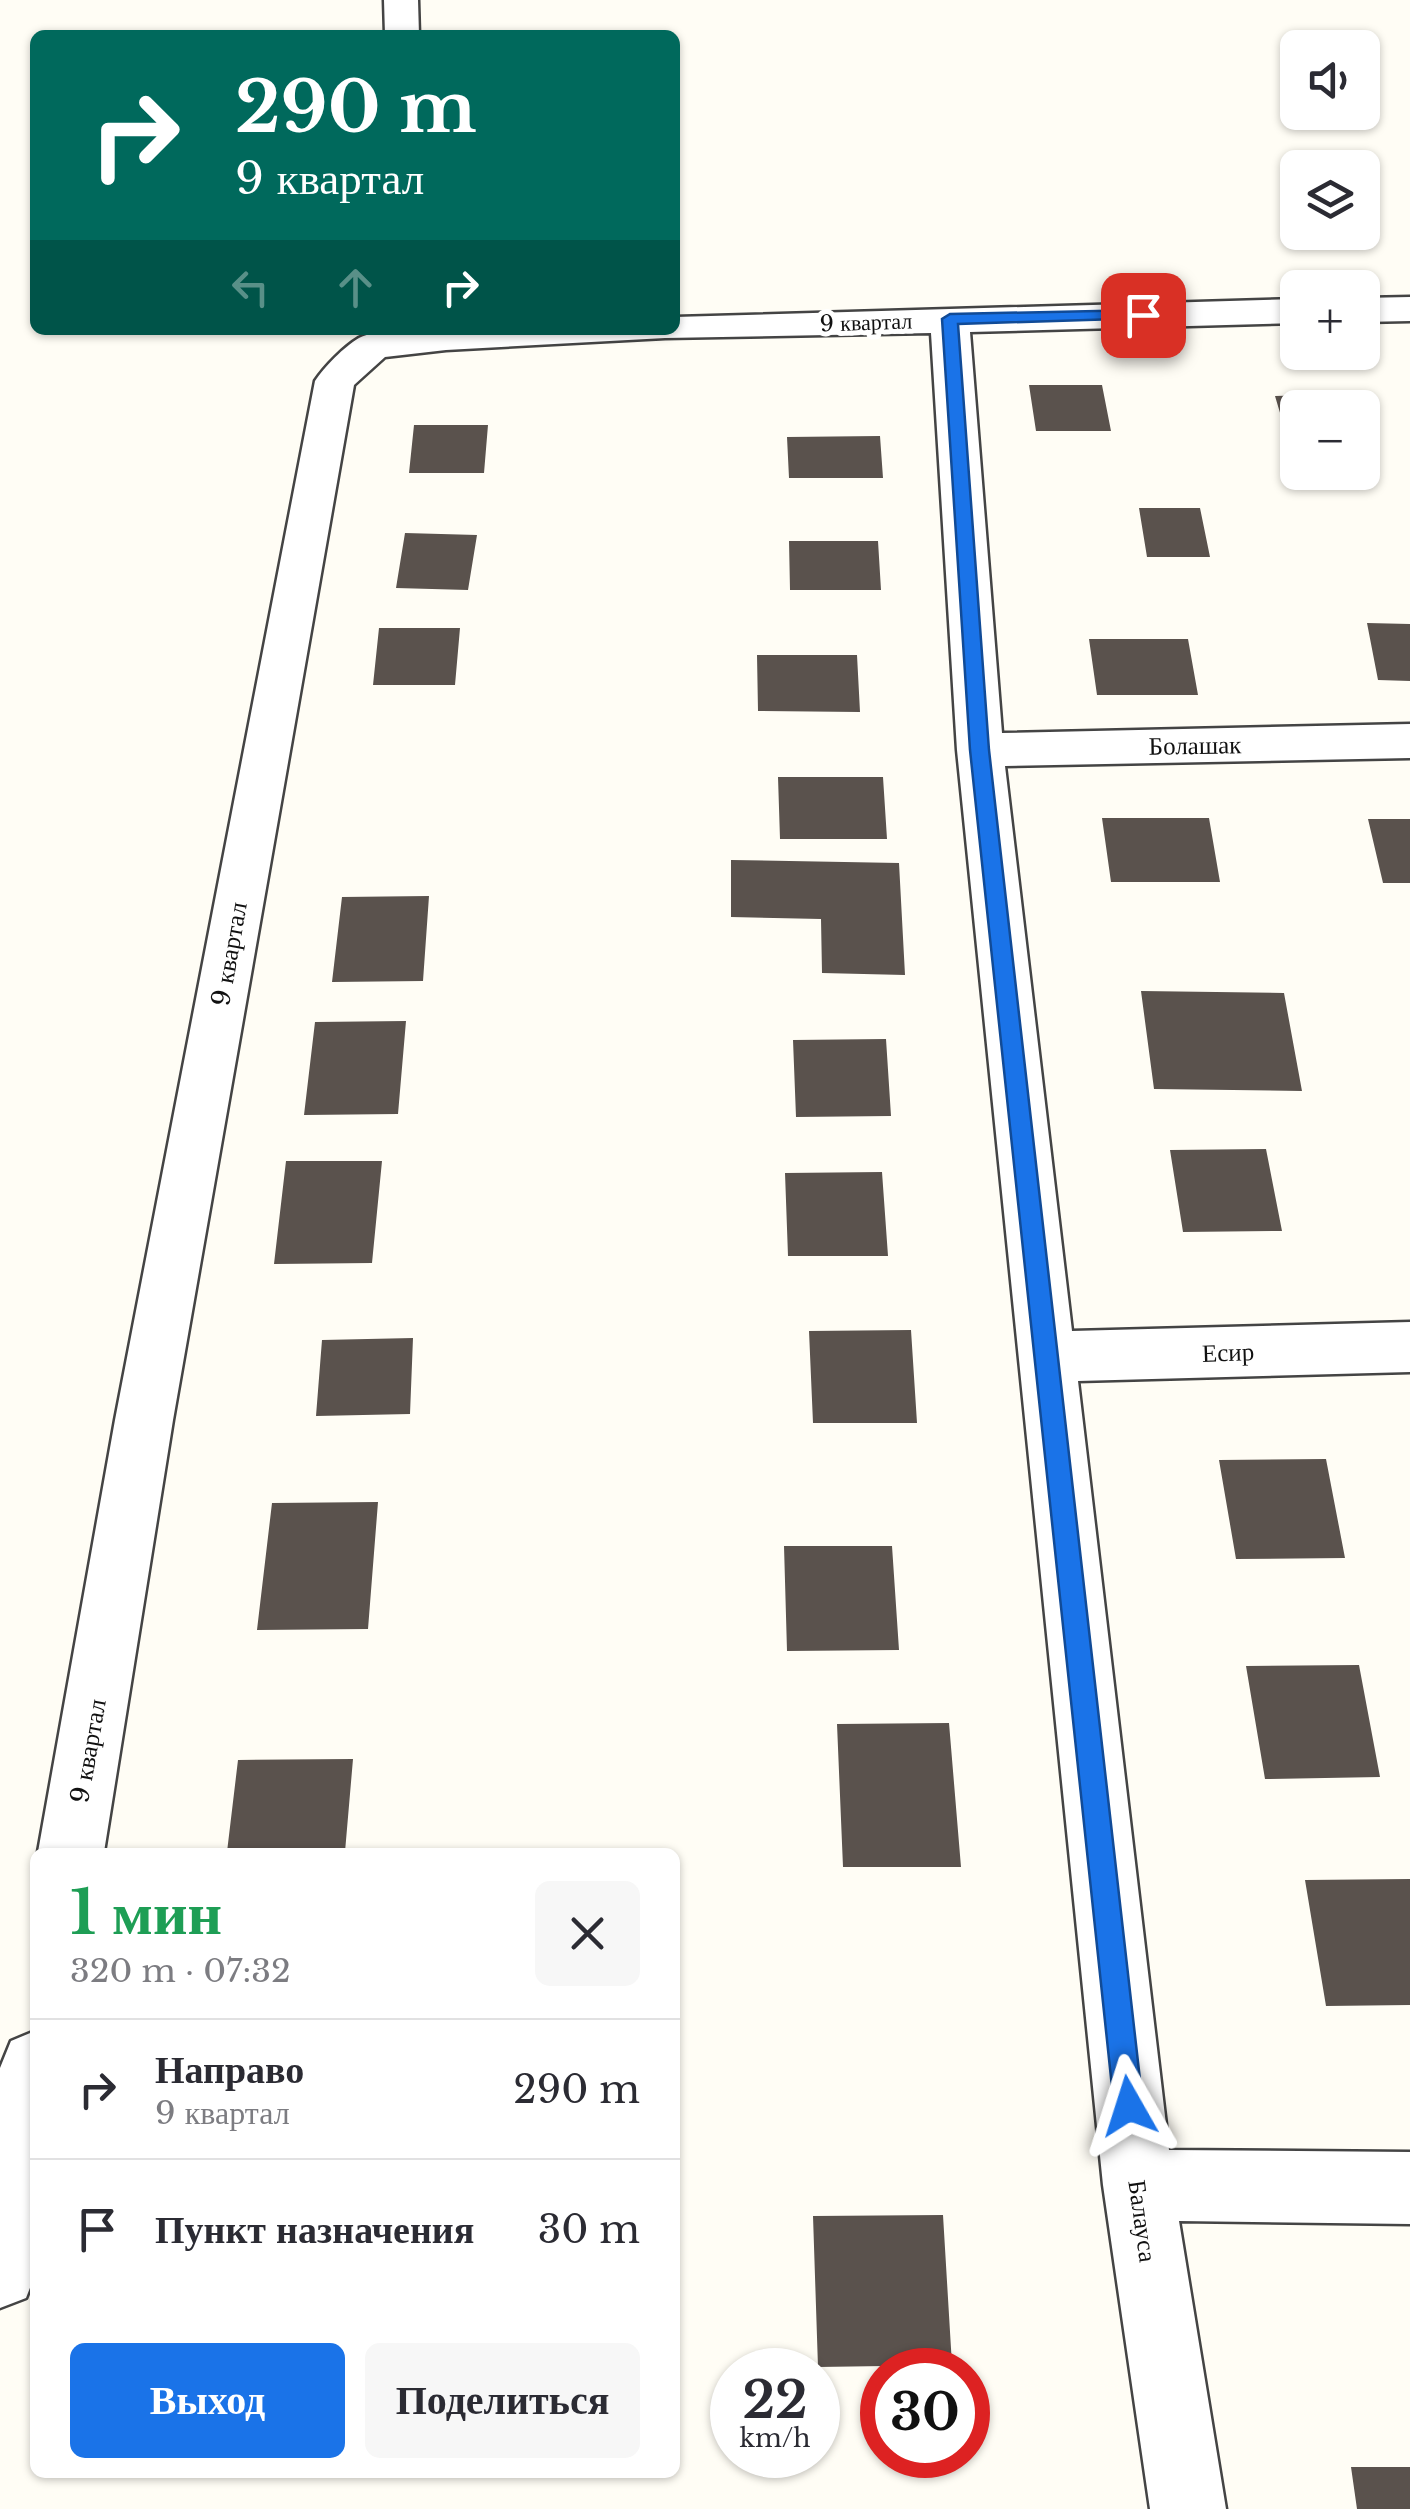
<!DOCTYPE html>
<html lang="ru">
<head>
<meta charset="utf-8">
<style>
	:root { --surface:#fff; --page:#f7f7f7; --text:#2b2b33; --muted:#7c7c81; --line:#e1e1e2; --accent:#1a73e8 }
	body { margin:0; font-family:"Libre Baskerville",serif; background:var(--page); color:var(--text); height:100vh; display:flex; flex-direction:column; font-size:38px; white-space:nowrap }
	* { box-sizing:border-box; margin:0 }
	p { font-size:32px; color:var(--muted) }
	.icon { flex:none; width:55px; height:55px; fill:none; stroke:currentColor; stroke-width:2; stroke-linecap:round; stroke-linejoin:round }
	.map { position:relative; flex:1; overflow:hidden }
	.details { position:absolute; left:30px; top:1848px; width:650px; height:630px; display:flex; flex-direction:column; background:var(--surface); border-radius:15px; box-shadow:0 2px 8px #0004 }
	.details>* { flex:none }
	.guide { position:absolute; left:30px; top:30px; width:650px; height:305px; border-radius:15px; box-shadow:0 2px 8px #0004; background:#00695c; color:#fff; overflow:hidden }
	.controls { position:absolute; left:1280px; top:30px; display:grid; gap:20px }
	.controls a { display:grid; place-items:center; width:100px; height:100px; border-radius:15px; background:var(--surface); box-shadow:0 2px 8px #0004; font-size:50px }
	.speed { position:absolute; left:710px; top:2348px; display:flex; gap:20px; font-size:50px; font-weight:700; text-align:center }
	.speed>* { display:grid; place-content:center; width:130px; height:130px; border-radius:50%; background:var(--surface); box-shadow:0 2px 8px #0004; line-height:1 }
	.speed small { font-size:25px; font-weight:400 }
	.speed .limit { border:15px solid #d22; background:#fff; color:#111 }
	.pin { position:absolute; display:grid; place-items:center; width:85px; height:85px; color:#fff; margin:-42px; border-radius:20px; box-shadow:0 5px 15px #0006 }
	.me { position:absolute; width:110px; margin:-55px; rotate:354deg; stroke-linejoin:round; filter:drop-shadow(0 0 8px #0008) }
	.turn { display:flex; align-items:center; gap:35px; height:210px; padding:0 40px; font-size:45px }
	.turn .icon { width:130px; height:130px; stroke-width:2.5 }
	.turn b { display:block; font-size:70px; line-height:85px }
	.lanes { display:flex; align-items:center; height:95px; padding:0 40px; background:#0003; justify-content:center; gap:50px; direction:ltr }
	.lanes .off { opacity:.35 }
	.round { display:grid; place-items:center; flex:none; width:105px; height:105px; border-radius:15px; background:var(--page) }
	.summary { display:flex; align-items:center; justify-content:space-between; height:170px; padding:0 40px }
	h1 { font-size:60px; font-weight:700; line-height:75px; color:#1e9e55 }
	.primary-button { display:flex; gap:20px; margin-top:auto; padding:20px 40px }
	.primary-button a { flex:1; height:115px; border-radius:15px; background:var(--accent); color:#fff; font-size:40px; font-weight:700; line-height:115px; text-align:center }
	.primary-button a+a { background:var(--page); color:var(--text) }
	ul { padding:0; list-style:none }
	li { display:flex; align-items:center; gap:30px; height:140px; padding:0 40px; border-top:2px solid var(--line) }
	li div { flex:1 }
	li b { display:block; font-size:38px }
	li em { font-style:normal }
	.map>svg:first-child { display:block }
</style>
</head>
<body>
<div class="map">
<svg width="1410" height="2509" viewBox="0 0 1410 2509">
	<rect width="100%" height="100%" fill="#fffdf5"/>
	<!-- building -->
	<path fill="#5a524d" d="M 1029,385 L 1102,385 L 1111,431 L 1036,431 Z
		M 1347,394 L 1351,408 L 1298,408 L 1298,453 L 1292,453 L 1275,396 Z
		M 414,425 L 488,425 L 484,473 L 409,473 Z
		M 880,436 L 883,478 L 789,478 L 787,437 Z
		M 1139,508 L 1200,508 L 1210,557 L 1147,557 Z
		M 405,533 L 477,535 L 468,590 L 396,588 Z
		M 789,541 L 878,541 L 881,590 L 790,590 Z
		M 1367,623 L 1410,624 L 1410,681 L 1378,680 Z
		M 379,628 L 460,628 L 455,685 L 373,685 Z
		M 1089,639 L 1188,639 L 1198,695 L 1097,695 Z
		M 757,655 L 857,655 L 860,712 L 758,711 Z
		M 778,777 L 883,777 L 887,839 L 780,839 Z
		M 1102,818 L 1209,818 L 1220,882 L 1111,882 Z
		M 1368,819 L 1410,819 L 1410,883 L 1383,883 Z
		M 731,860 L 899,863 L 905,975 L 822,973 L 821,919 L 731,917 Z
		M 429,896 L 423,981 L 332,982 L 342,897 Z
		M 1141,991 L 1284,993 L 1302,1091 L 1154,1089 Z
		M 406,1021 L 398,1114 L 304,1115 L 315,1022 Z
		M 886,1039 L 891,1116 L 796,1117 L 793,1040 Z
		M 1266,1149 L 1282,1231 L 1183,1232 L 1170,1150 Z
		M 286,1161 L 382,1161 L 372,1263 L 274,1264 Z
		M 882,1172 L 888,1256 L 788,1256 L 785,1173 Z
		M 911,1330 L 917,1423 L 813,1423 L 809,1331 Z
		M 413,1338 L 410,1414 L 316,1416 L 322,1340 Z
		M 1326,1459 L 1345,1558 L 1236,1559 L 1219,1460 Z
		M 378,1502 L 368,1629 L 257,1630 L 272,1503 Z
		M 784,1546 L 892,1546 L 899,1650 L 787,1651 Z
		M 1359,1665 L 1380,1777 L 1265,1779 L 1246,1666 Z
		M 949,1723 L 961,1867 L 843,1867 L 837,1724 Z
		M 353,1759 L 345,1852 L 227,1852 L 238,1760 Z
		M 1410,1879 L 1410,2005 L 1326,2006 L 1305,1880 Z
		M 943,2215 L 952,2365 L 818,2367 L 813,2216 Z
		M 1351,2467 L 1410,2467 L 1410,2509 L 1357,2509 Z"/>
	<g fill="none" stroke-linecap="round" stroke-linejoin="round">
		<!-- minor casing -->
		<g stroke="#444" stroke-width="5">
			<path id="minor" d="M 384,0 L 418,0 L 419,35 L 385,35 Z
				M 1410,297 L 1410,321 L 1362,322 L 1362,298 Z
				M 1298,299 L 1298,323 L 970,332 L 1002,733 L 1410,724 L 1410,758 L 1005,766 L 1072,1331 L 1410,1322 L 1410,1372 L 1078,1381 L 1169,2150 L 1410,2152 L 1410,2224 L 1179,2221 L 1226,2509 L 1150,2509 L 1103,2185 L 957,750 L 931,333 L 665,338 L 446,350 L 385,357 L 354,385 L 173,1420 L 104,1852 L 38,1852 L 115,1420 L 315,381 C 325,366 344,347 359,338 C 391,320 623,330 675,330 L 675,317 Z
				M 35,2031 L 35,2275 L 26,2298 L 0,2308 L 0,2068 L 11,2041 Z"/>
		</g>
		<!-- minor -->
		<use href="#minor" fill="#fff" fill-rule="evenodd"/>
	</g>
	<!-- route -->
	<path fill="#1a73e8" stroke="#114b97" stroke-width="2.5" d="M 1143,310 L 1151,315 L 1149,318 L 958,324 L 989,750 L 1143,2106 L 1139,2117 L 1129,2121 L 1119,2117 L 1114,2106 L 970,750 L 942,319 L 950,314 Z"/>
	<g text-anchor="middle" stroke-width="10" stroke-linejoin="round" paint-order="stroke">
		<!-- far-street labels -->
		<g font-size="22" fill="#111" stroke="#fff">
			<text transform="translate(866 322) rotate(-2)" y="8">9 квартал</text>
		</g>
		<!-- street labels -->
		<g font-size="25" fill="#111" stroke="#fff">
			<text transform="translate(1195 745) rotate(-1)" y="9">Болашак</text>
			<text transform="translate(229 954) rotate(-80)" y="9">9 квартал</text>
			<text transform="translate(1228 1352) rotate(-2)" y="9">Есир</text>
			<text transform="translate(88 1751) rotate(-80)" y="9">9 квартал</text>
			<text transform="translate(1143 2221) rotate(82)" y="9">Балауса</text>
		</g>
	</g>
</svg>
<div class="controls">
<a><svg class="icon" aria-label="sound" viewBox="0 0 24 24"><path d="M4 9h4l5-4v14l-5-4H4zM17 9q2 3 0 6"/></svg></a>
<a><svg class="icon" aria-label="layers" viewBox="0 0 24 24"><path d="M12 4l9 5-9 5-9-5zM3 14l9 5 9-5"/></svg></a>
<a>+</a>
<a>−</a>
</div>
<div class="speed"><div>22<small>km/h</small></div><div class="limit">30</div></div>
<div class="pin" style="left:1143px;top:315px;background:#d93025"><svg class="icon" aria-label="arrive" viewBox="0 0 24 24"><path d="M6 21V4h12l-3 4 3 4H6"/></svg></div>
<svg class="me" style="left:1129px;top:2106px" viewBox="-20 -20 40 40"><path d="M0-17L14 15 0 8-14 15z" fill="#1a73e8" stroke="#fff" stroke-width="4"/></svg>
<div class="guide">
<div class="turn"><svg class="icon" aria-label="right" viewBox="0 0 24 24"><path d="M7 20v-9h11M14 6l5 5-5 5"/></svg><div><b>290 m</b>9 квартал</div></div>
<div class="lanes"><svg class="icon off" aria-label="left" viewBox="0 0 24 24"><path d="M17 20v-9H6M10 6l-5 5 5 5"/></svg><svg class="icon off" aria-label="ahead" viewBox="0 0 24 24"><path d="M12 20V5M6 11l6-6 6 6"/></svg><svg class="icon" aria-label="right" viewBox="0 0 24 24"><path d="M7 20v-9h11M14 6l5 5-5 5"/></svg></div>
</div>
<section class="details">
<div class="summary"><div><h1>1 мин</h1><p>320 m · 07:32</p></div><a class="round"><svg class="icon" aria-label="close" viewBox="0 0 24 24"><path d="M6 6l12 12M18 6L6 18"/></svg></a></div>
<ul>
<li><svg class="icon" aria-label="right" viewBox="0 0 24 24"><path d="M7 20v-9h11M14 6l5 5-5 5"/></svg><div><b>Направо</b><p>9 квартал</p></div><em>290 m</em></li>
<li><svg class="icon" aria-label="arrive" viewBox="0 0 24 24"><path d="M6 21V4h12l-3 4 3 4H6"/></svg><div><b>Пункт назначения</b></div><em>30 m</em></li>
</ul>
<div class="primary-button"><a>Выход</a><a>Поделиться</a></div>
</section>
</div>
</body>
</html>
